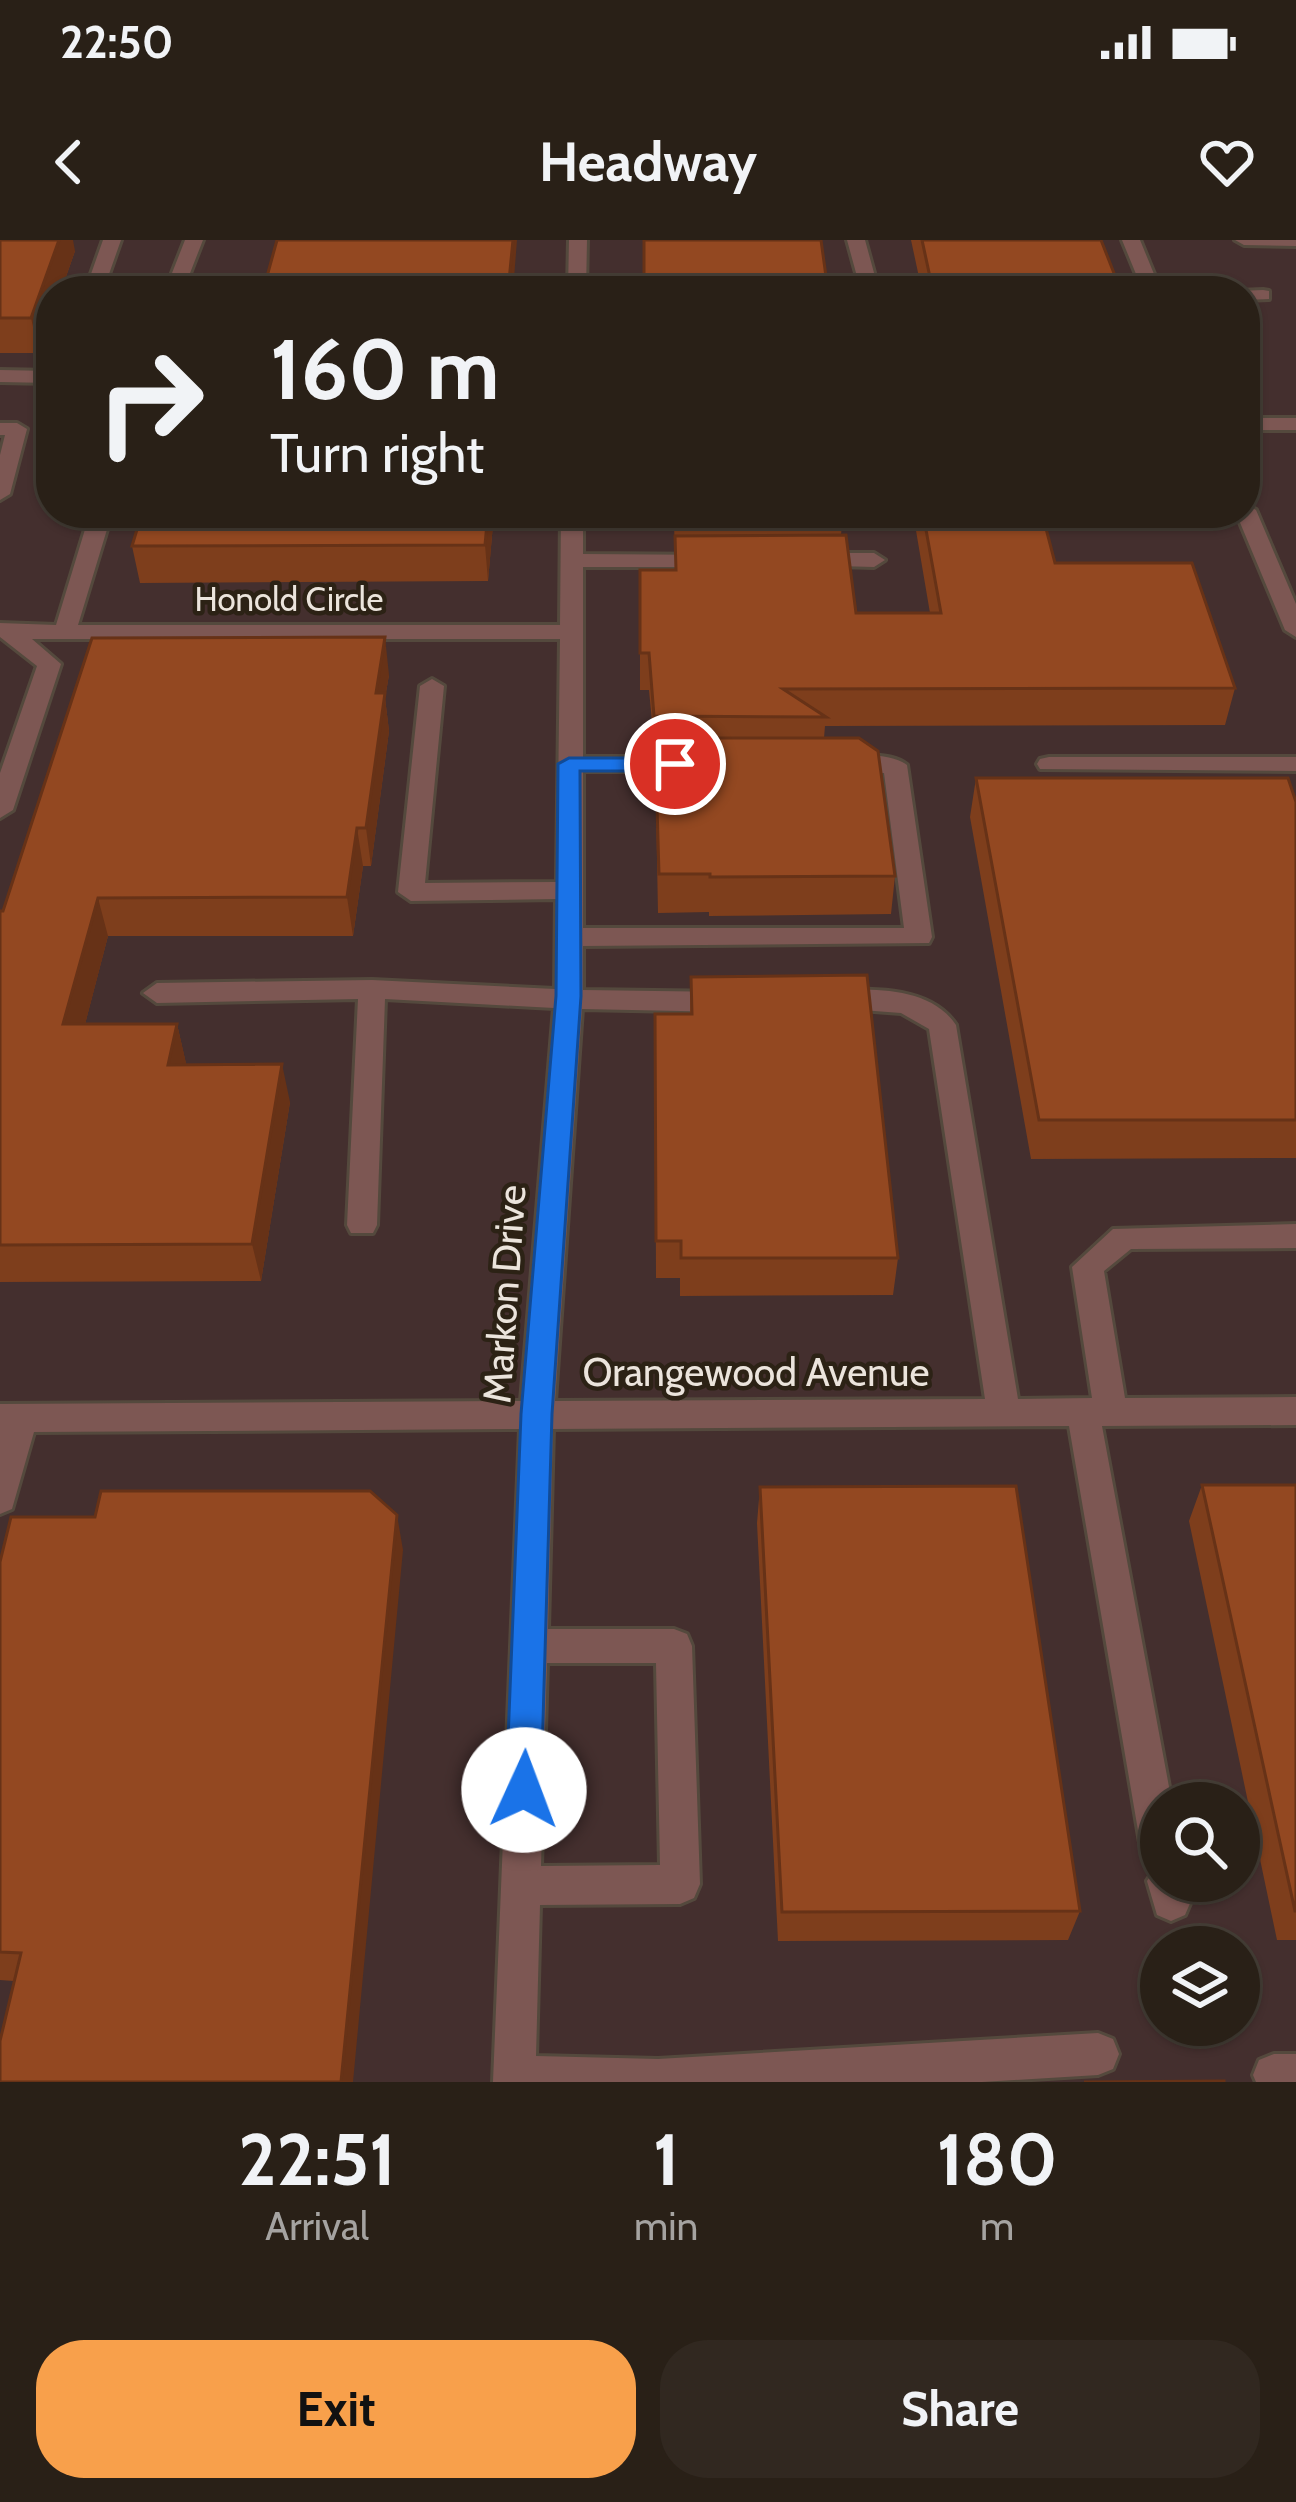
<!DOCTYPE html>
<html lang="en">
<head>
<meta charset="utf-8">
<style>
	:root { --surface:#292017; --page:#312820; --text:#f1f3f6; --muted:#a5a3a1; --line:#453e36; --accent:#f8a04b }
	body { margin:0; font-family:Cabin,sans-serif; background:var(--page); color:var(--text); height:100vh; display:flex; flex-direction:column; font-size:45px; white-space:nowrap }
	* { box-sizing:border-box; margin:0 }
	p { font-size:39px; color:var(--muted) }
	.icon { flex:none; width:66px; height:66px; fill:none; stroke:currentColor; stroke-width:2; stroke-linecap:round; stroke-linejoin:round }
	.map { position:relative; height:1842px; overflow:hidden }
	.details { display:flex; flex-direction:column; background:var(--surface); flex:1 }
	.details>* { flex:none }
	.guide { position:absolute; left:36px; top:36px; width:1224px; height:252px; border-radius:48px; box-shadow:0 3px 9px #0004,0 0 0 3px var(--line); background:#292017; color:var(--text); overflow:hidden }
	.buttons { position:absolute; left:1140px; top:1542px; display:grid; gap:24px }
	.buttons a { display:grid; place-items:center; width:120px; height:120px; border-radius:50%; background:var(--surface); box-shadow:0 3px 9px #0004,0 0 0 3px var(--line); font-size:60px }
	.pin { position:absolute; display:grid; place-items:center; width:102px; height:102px; color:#fff; margin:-51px; border:6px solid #fff; border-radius:50%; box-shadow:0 3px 12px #0007 }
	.me { position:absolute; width:132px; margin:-66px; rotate:2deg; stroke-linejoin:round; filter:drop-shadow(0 0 9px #0008) }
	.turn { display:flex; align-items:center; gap:42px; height:252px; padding:0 36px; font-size:54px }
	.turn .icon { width:156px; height:156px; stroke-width:2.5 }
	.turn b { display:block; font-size:84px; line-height:102px }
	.eta { display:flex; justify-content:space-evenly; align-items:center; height:204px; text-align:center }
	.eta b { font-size:72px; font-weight:700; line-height:84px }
	.button { display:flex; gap:24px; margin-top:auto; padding:24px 36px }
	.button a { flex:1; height:138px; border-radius:48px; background:var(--accent); color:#111; font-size:48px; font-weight:700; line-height:138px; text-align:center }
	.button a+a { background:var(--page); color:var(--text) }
	.status { display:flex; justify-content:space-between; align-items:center; height:84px; padding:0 60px; background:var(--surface); direction:ltr }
	.status svg { height:33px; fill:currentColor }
	header { display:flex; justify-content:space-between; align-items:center; height:156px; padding:0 36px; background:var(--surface); font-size:54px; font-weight:700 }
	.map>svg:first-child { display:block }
</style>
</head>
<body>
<div class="status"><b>22:50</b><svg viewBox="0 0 49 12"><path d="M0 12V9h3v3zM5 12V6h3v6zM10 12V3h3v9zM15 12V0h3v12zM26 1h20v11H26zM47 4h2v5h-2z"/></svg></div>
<header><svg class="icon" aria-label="back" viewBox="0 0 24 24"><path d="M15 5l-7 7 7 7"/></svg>Headway<svg class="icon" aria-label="heart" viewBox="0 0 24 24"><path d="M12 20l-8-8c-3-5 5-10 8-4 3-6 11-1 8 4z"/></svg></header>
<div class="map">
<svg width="1296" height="1842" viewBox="0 0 1296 1842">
	<rect width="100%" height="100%" fill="#372b1f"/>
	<!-- commercial -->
	<path fill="#442f2e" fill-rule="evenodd" d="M 0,0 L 1296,0 L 1296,1842 L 0,1842 ZM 51,51 L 1245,51 L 1245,273 L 51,273 ZM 1161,1563 L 1239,1563 L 1239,1641 L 1161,1641 ZM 1161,1707 L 1239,1707 L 1239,1785 L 1161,1785 Z"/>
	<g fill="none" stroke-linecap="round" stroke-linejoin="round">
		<!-- minor casing -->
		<g stroke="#54493d" stroke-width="6">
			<path id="minor" d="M 103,0 L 121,0 L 103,51 L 85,51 Z
				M 185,0 L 203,0 L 183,51 L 165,51 Z
				M 569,0 L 587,0 L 586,51 L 568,51 Z
				M 847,0 L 865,0 L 879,51 L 861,51 Z
				M 1122,0 L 1140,0 L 1161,51 L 1143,51 Z
				M 1235,0 L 1296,0 L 1296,6 L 1244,5 Z
				M 1263,50 L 1269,51 L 1269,59 L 1245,60 L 1245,51 L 1239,51 Z
				M 0,130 L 51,131 L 51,143 L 0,142 Z
				M 1245,178 L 1296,178 L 1296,190 L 1245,190 Z
				M 0,183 L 17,183 L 27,189 L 10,254 L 0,260 L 0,215 L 5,195 L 0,195 Z
				M 1245,264 L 1256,270 L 1296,364 L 1296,397 L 1285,390 L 1236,273 L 1245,273 Z
				M 90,273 L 112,273 L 78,385 L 560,385 L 561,273 L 583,273 L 583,314 L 723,315 L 726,320 L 715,327 L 583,327 L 583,517 L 695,517 L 707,524 L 695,531 L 583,531 L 583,688 L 904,688 L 884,533 L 839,533 L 827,525 C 843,512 891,512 907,525 L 932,697 L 929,703 L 583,706 L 583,750 L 729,752 L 743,762 L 729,772 L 582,769 L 555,1161 L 985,1159 L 929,789 L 901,773 L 821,767 L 817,760 L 821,753 L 831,750 C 872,749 930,746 956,785 L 1018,1159 L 1092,1158 L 1072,1027 L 1113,989 L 1296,984 L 1296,1008 L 1131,1009 L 1104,1031 L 1125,1158 L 1296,1157 L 1296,1185 L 1102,1186 L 1172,1563 L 1161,1563 L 1161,1641 L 1187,1641 L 1191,1661 L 1185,1675 L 1171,1681 L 1157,1675 L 1147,1641 L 1157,1626 L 1147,1622 L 1141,1608 L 1069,1186 L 553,1189 L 548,1389 L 674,1389 L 687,1394 L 692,1406 L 700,1644 L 694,1658 L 680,1664 L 540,1665 L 536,1816 L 658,1819 L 1098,1793 L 1113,1799 L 1119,1814 L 1113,1829 L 1098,1835 L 982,1842 L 493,1842 L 520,1189 L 34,1192 L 12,1269 L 0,1274 L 0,1164 L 521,1161 L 554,768 L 385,759 L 377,985 L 373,993 L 351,993 L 347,985 L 358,759 L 157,763 L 143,753 L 157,743 L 372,740 L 555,749 L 556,659 L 411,661 L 398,652 L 420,446 L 432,439 L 444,446 L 425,643 L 557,642 L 560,399 L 32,399 L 61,424 L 13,570 L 0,578 L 0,533 L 37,426 L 0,397 L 0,383 L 56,385 ZM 547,1423 L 656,1423 L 660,1625 L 541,1626 Z
				M 811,313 L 874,313 L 885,320 L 874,327 L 803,325 L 800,320 Z
				M 1049,517 L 1296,517 L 1296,531 L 1040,529 L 1037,524 L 1040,519 Z
				M 1274,1814 L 1296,1814 L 1296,1842 L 1256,1842 L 1253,1835 L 1259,1820 Z"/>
		</g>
		<!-- minor -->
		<use href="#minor" fill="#7d5753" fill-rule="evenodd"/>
	</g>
	<!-- wall -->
	<path fill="#7e3e1c" d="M 0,0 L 75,11 L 61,51 L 51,51 L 51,78 L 39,113 L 0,113 Z
		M 911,0 L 1101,0 L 1121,51 L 922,51 Z
		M 142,273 L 494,273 L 488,341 L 140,343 L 132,306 Z
		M 649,273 L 843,273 L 841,295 L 856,373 L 930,373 L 913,273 L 1042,273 L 1055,323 L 1235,448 L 1225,485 L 825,486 L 824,498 L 895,636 L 891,674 L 709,676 L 709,672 L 658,673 L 655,513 L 649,450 L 640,450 L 640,330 L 675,330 L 675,309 L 674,286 L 649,286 Z
		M 389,435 L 385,458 L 389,491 L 371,626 L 363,626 L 353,696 L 108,696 L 85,784 L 177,784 L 186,824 L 290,862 L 261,1041 L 0,1042 L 0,671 L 3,671 Z
		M 976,538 L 1296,562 L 1296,918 L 1031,919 L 970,577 Z
		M 691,737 L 898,1018 L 893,1055 L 680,1056 L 680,1038 L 656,1038 L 655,774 L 690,774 Z
		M 1202,1245 L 1296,1245 L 1296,1700 L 1277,1700 L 1189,1281 Z
		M 760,1247 L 1080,1671 L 1068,1700 L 778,1701 L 757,1283 Z
		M 95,1277 L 403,1310 L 14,1741 L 0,1740 L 0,1322 Z"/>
	<!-- shaded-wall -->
	<path fill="#673217" d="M 59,0 L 73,0 L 75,11 L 61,51 L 51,51 L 51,78 L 39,113 L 31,78 Z
		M 513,0 L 517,0 L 513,51 L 508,51 Z
		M 488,273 L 494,273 L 488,341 L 485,305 Z
		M 385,397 L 389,435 L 385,458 L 389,491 L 371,626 L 366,588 L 376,453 Z
		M 357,588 L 363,626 L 353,696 L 347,657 Z
		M 98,658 L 108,696 L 75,823 L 63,784 Z
		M 177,784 L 186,823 L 178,863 L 168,825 Z
		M 282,824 L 290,862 L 261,1041 L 252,1004 Z
		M 397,1275 L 403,1310 L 353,1842 L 341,1842 Z"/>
	<!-- building -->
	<path fill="#934821" stroke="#673217" stroke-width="3" d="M 0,0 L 59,0 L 31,78 L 0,78 Z
		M 277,0 L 513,0 L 508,51 L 263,51 Z
		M 644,0 L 821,0 L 828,51 L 644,51 Z
		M 922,0 L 1101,0 L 1121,51 L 933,51 Z
		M 142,273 L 488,273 L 485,305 L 132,306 Z
		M 923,273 L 1042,273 L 1055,323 L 1192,323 L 1235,448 L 783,449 L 826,477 L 654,476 L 649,413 L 640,413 L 640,330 L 676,330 L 675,296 L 846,295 L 856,373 L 941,373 Z
		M 385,397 L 376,453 L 385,453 L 366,588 L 357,588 L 347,657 L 98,658 L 63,784 L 177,784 L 168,825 L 282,824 L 252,1004 L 0,1005 L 0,671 L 3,671 L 92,398 Z
		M 655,498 L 859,498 L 878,511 L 895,636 L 710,637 L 710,634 L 659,634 Z
		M 976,538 L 1288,538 L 1296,562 L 1296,880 L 1039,880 Z
		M 867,735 L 898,1018 L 681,1018 L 681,1001 L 656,1001 L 655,774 L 692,774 L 691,737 Z
		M 1202,1245 L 1296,1245 L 1296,1671 L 1295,1671 Z
		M 1016,1246 L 1080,1671 L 782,1672 L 760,1247 Z
		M 101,1251 L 370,1251 L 397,1275 L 341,1842 L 0,1842 L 0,1801 L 21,1713 L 0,1712 L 0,1322 L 11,1277 L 95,1277 Z
		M 1224,1841 L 1224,1842 L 1084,1842 Z"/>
	<!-- route -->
	<path fill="#1a73e8" stroke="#114b97" stroke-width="3" d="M 569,518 L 675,518 L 686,524 L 675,531 L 580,531 L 581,756 L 552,1174 L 541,1550 L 536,1562 L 524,1567 L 511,1562 L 506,1550 L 521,1174 L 556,756 L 558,524 Z"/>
	<g text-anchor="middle" stroke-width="9" stroke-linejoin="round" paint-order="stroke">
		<!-- far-street labels -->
		<g font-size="33" fill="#ebe4dc" stroke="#2c2215">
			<text x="289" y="371">Honold Circle</text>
		</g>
		<!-- street labels -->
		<g font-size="39" fill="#ebe4dc" stroke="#2c2215">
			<text transform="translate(504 1054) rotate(-86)" y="14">Markon Drive</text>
			<text x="756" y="1146">Orangewood Avenue</text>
		</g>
	</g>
</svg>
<div class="buttons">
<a><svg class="icon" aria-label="search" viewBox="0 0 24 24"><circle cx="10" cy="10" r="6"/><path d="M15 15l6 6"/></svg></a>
<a><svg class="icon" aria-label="layers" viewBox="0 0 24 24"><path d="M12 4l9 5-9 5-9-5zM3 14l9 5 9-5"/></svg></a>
</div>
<div class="pin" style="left:675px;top:524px;background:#d93025"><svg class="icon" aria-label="arrive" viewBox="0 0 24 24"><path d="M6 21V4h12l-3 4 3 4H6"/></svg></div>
<svg class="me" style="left:524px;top:1550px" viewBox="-20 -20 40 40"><circle r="19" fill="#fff"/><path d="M0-13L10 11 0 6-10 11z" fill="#1a73e8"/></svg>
<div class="guide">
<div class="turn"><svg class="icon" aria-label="right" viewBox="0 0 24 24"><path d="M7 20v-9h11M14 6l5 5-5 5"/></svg><div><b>160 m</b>Turn right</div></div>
</div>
</div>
<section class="details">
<div class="eta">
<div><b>22:51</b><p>Arrival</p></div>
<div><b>1</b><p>min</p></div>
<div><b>180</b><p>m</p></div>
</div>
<div class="button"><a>Exit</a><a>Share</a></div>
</section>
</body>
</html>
